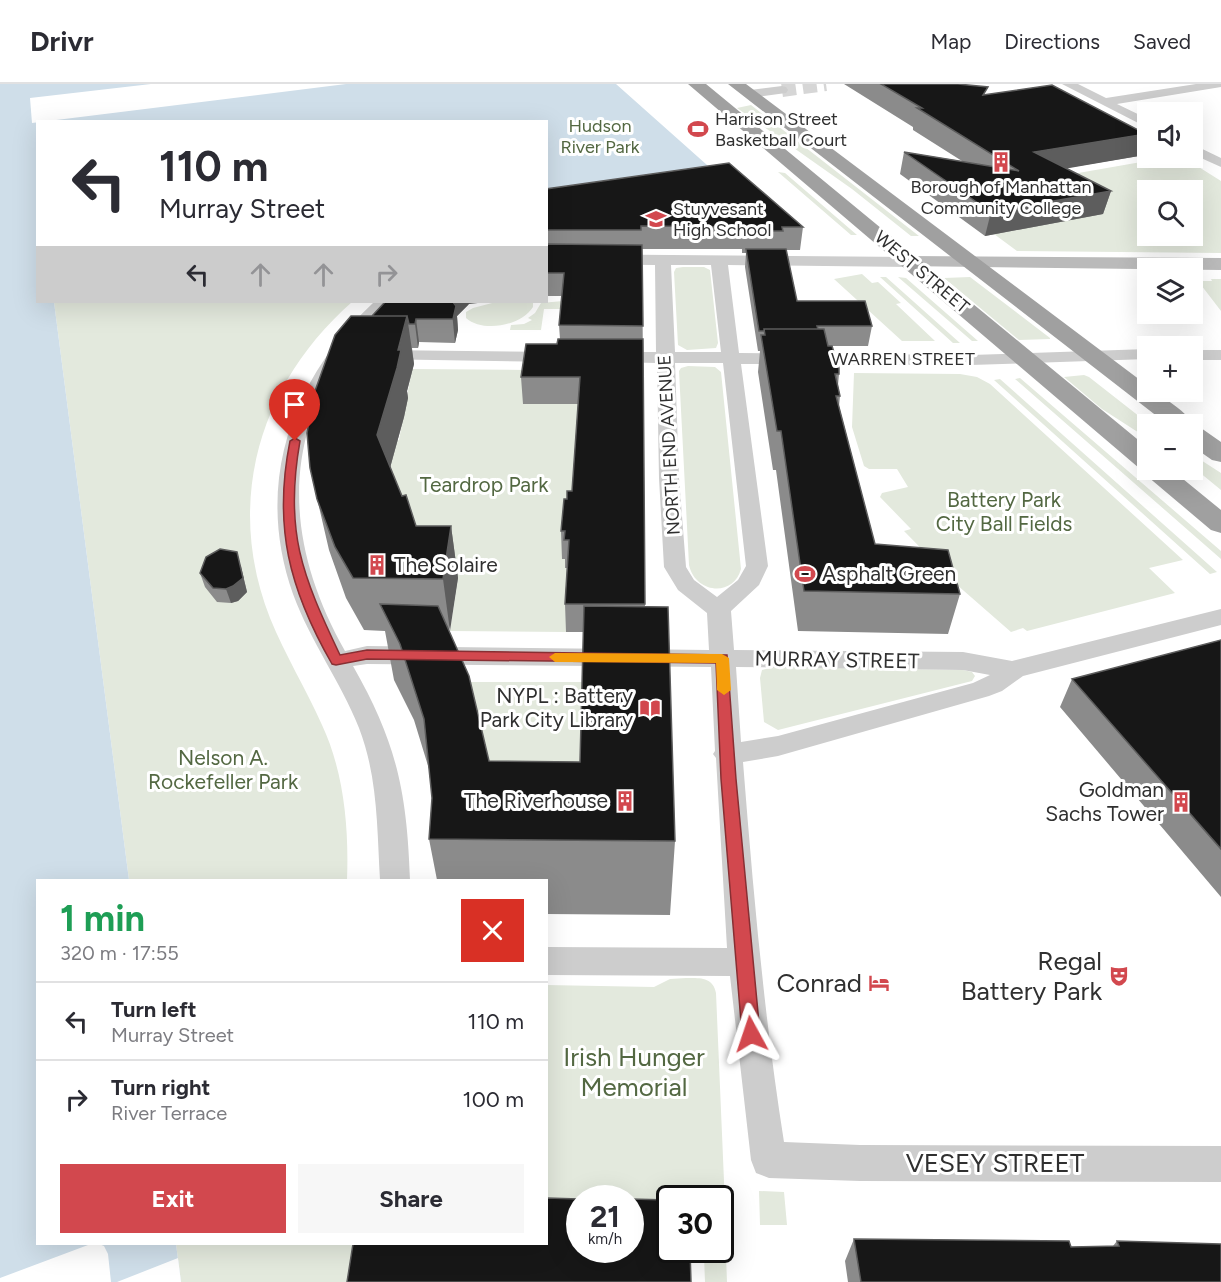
<!DOCTYPE html>
<html lang="en">
<head>
<meta charset="utf-8">
<style>
	:root { --surface:#fff; --page:#f7f7f7; --text:#2b2b33; --muted:#7c7c81; --line:#e1e1e2; --accent:#d2484e }
	body { margin:0; font-family:Figtree,sans-serif; background:var(--page); color:var(--text); height:100vh; display:flex; flex-direction:column; font-size:22px; white-space:nowrap }
	* { box-sizing:border-box; margin:0 }
	p { font-size:20px; color:var(--muted) }
	.icon { flex:none; width:33px; height:33px; fill:none; stroke:currentColor; stroke-width:2; stroke-linecap:round; stroke-linejoin:round }
	.map { position:relative; flex:1; overflow:hidden }
	.panel { position:absolute; left:36px; top:795px; width:512px; height:366px; display:flex; flex-direction:column; background:var(--surface); border-radius:0px; box-shadow:0 6px 24px #0002 }
	.panel>* { flex:none }
	.banner { position:absolute; left:36px; top:36px; width:512px; height:183px; border-radius:0px; box-shadow:0 6px 24px #0002; background:#fff; color:var(--text); overflow:hidden }
	.fabs { position:absolute; left:1137px; top:18px; display:grid; gap:12px }
	.fabs a { display:grid; place-items:center; width:66px; height:66px; border-radius:0px; background:var(--surface); box-shadow:0 6px 24px #0002; font-size:30px }
	.speed { position:absolute; left:566px; top:1101px; display:flex; gap:12px; font-size:30px; font-weight:700; text-align:center }
	.speed>* { display:grid; place-content:center; width:78px; height:78px; border-radius:50%; background:var(--surface); box-shadow:0 6px 24px #0002; line-height:1 }
	.speed small { font-size:15px; font-weight:400 }
	.speed .limit { border:3px solid #111; border-radius:9px; background:#fff; color:#111 }
	.pin { position:absolute; display:grid; place-items:center; width:51px; height:51px; color:#fff; margin:-62px -26px; border-radius:50% 50% 50% 0; rotate:-45deg; box-shadow:0 0 6px #0007 }
	.pin .icon { rotate:45deg }
	.me { position:absolute; width:66px; margin:-33px; rotate:355deg; stroke-linejoin:round; filter:drop-shadow(0 0 4px #0008) }
	.turn { display:flex; align-items:center; gap:21px; height:126px; padding:0 24px; font-size:27px }
	.turn .icon { width:78px; height:78px; stroke-width:2.5 }
	.turn b { display:block; font-size:42px; line-height:51px }
	.lanes { display:flex; align-items:center; height:57px; padding:0 24px; background:#0003; justify-content:center; gap:30px; direction:ltr }
	.lanes .off { opacity:.35 }
	.round { display:grid; place-items:center; flex:none; width:63px; height:63px; border-radius:0px; background:var(--page) }
	.headline { display:flex; align-items:center; justify-content:space-between; height:102px; padding:0 24px }
	h1 { font-size:36px; font-weight:700; line-height:45px; color:#1e9e55 }
	.cta { display:flex; gap:12px; margin-top:auto; padding:12px 24px }
	.cta a { flex:1; height:69px; border-radius:0px; background:var(--accent); color:#fff; font-size:24px; font-weight:700; line-height:69px; text-align:center }
	.cta a+a { background:var(--page); color:var(--text) }
	ul { padding:0; list-style:none }
	li { display:flex; align-items:center; gap:18px; height:78px; padding:0 24px; border-top:2px solid var(--line) }
	li div { flex:1 }
	li b { display:block; font-size:22px }
	li em { font-style:normal }
	header { display:flex; align-items:center; gap:36px; box-sizing:border-box; height:84px; padding:0 30px; background:var(--surface); border-bottom:2px solid var(--line) }
	header strong { font-size:28px }
	nav { display:flex; gap:33px; margin-inline-start:auto; font-size:21px }
	.map>svg:first-child { display:block }
</style>
</head>
<body>
<header>
<strong>Drivr</strong>
<nav><a>Map</a><a>Directions</a><a>Saved</a></nav>
</header>
<div class="map">
<svg width="1221" height="1198" viewBox="0 0 1221 1198">
	<rect width="100%" height="100%" fill="#fff"/>
	<!-- green -->
	<path fill="#e3e9dd" fill-rule="evenodd" d="M 751,21 L 919,152 L 911,152 L 852,105 L 737,24 Z
		M 1164,74 L 1174,79 L 1194,80 L 1221,97 L 1221,169 L 1017,167 L 994,150 L 1044,95 ZM 1148,106 L 1192,106 L 1192,152 L 1148,152 Z
		M 778,88 L 785,89 L 857,151 L 851,151 Z
		M 683,183 L 704,183 L 710,186 L 718,259 L 716,264 L 687,266 L 678,261 L 674,188 L 676,184 Z
		M 862,190 L 872,199 L 878,198 L 901,219 L 896,220 L 935,257 L 902,257 L 834,195 Z
		M 880,193 L 886,193 L 960,259 L 953,259 Z
		M 898,193 L 906,194 L 978,257 L 972,257 Z
		M 970,193 L 1050,254 L 1050,255 L 1019,256 L 944,194 Z
		M 1211,195 L 1221,195 L 1221,227 L 1198,197 L 1212,197 Z
		M 563,217 L 563,225 L 544,225 L 541,246 L 510,246 L 511,241 L 524,240 L 532,236 L 528,234 L 535,229 L 541,219 Z
		M 54,218 L 352,218 C 260,299 224,417 270,534 C 285,571 306,605 322,641 C 344,688 349,744 347,796 L 129,796 Z
		M 496,218 L 533,218 L 533,223 C 521,242 483,249 466,234 L 466,228 L 473,224 Z
		M 688,282 L 715,283 L 721,288 L 741,485 C 733,514 695,509 689,481 L 679,287 L 681,284 Z
		M 412,285 L 527,286 L 523,320 L 581,320 L 577,384 L 566,475 L 570,484 L 566,548 L 450,547 L 458,494 L 321,390 L 399,356 Z
		M 854,289 L 960,290 L 977,293 L 990,300 L 1183,476 L 1149,484 L 1175,509 L 1027,547 L 1023,544 L 1011,548 L 956,500 L 904,447 L 911,445 L 880,413 L 882,409 L 908,403 L 897,385 L 869,385 L 864,382 L 852,343 Z
		M 1084,291 L 1089,293 L 1149,340 L 1147,354 L 1102,325 L 1064,293 Z
		M 1020,294 L 1221,467 L 1221,475 L 1015,295 Z
		M 1000,295 L 1217,488 L 1210,490 L 994,296 Z
		M 1193,371 L 1221,389 L 1221,406 L 1193,383 Z
		M 774,583 L 963,586 L 972,588 L 975,592 L 972,597 L 778,646 L 764,638 L 760,594 L 762,586 Z
		M 449,598 L 586,598 L 582,753 L 497,753 Z
		M 686,894 C 700,894 713,893 716,909 L 726,1144 L 720,1144 L 720,1114 L 669,1114 L 669,1166 L 706,1167 L 404,1164 L 361,1198 L 181,1198 L 176,1160 L 546,1160 L 546,901 L 654,903 L 670,895 ZM 579,1114 L 630,1114 L 630,1166 L 579,1166 Z
		M 759,1107 L 784,1108 L 787,1141 L 760,1141 Z
		M 704,1172 L 726,1172 L 727,1198 L 705,1198 Z"/>
	<!-- water -->
	<path fill="#cfdee9" d="M 0,0 L 616,0 L 716,89 L 546,113 L 546,38 L 38,38 L 38,218 L 54,218 L 129,796 L 38,796 L 38,1160 L 176,1160 L 181,1198 L 0,1198 Z"/>
	<!-- pier -->
	<path fill="#fff" d="M 151,0 L 346,0 L 32,39 L 30,14 Z
		M 99,1160 L 104,1162 L 108,1170 L 111,1198 L 0,1198 L 0,1194 L 88,1161 Z
		M 178,1174 L 181,1198 L 117,1198 Z"/>
	<g fill="none" stroke-linecap="round" stroke-linejoin="round">
		<!-- minor-tunnel -->
		<path stroke="#d6d6d6" stroke-width="14" stroke-dasharray="14 7" stroke-linecap="butt" d="M 782,6 L 826,0"/>
		<!-- minor -->
		<path fill="#cdcdcd" fill-rule="evenodd" d="M 1062,0 L 1078,0 L 1106,14 L 1196,0 L 1221,0 L 1221,3 L 1117,20 L 1148,35 L 1148,44 Z
			M 782,2 L 786,3 L 788,6 L 786,9 L 750,14 L 744,10 L 750,6 Z
			M 1192,60 L 1221,74 L 1221,83 L 1192,70 Z
			M 546,170 L 910,173 L 918,178 L 910,183 L 728,181 L 739,269 L 971,271 L 1148,265 L 1148,275 L 971,281 L 741,280 L 768,482 L 759,501 L 731,527 L 734,566 L 963,568 L 1012,577 L 1221,525 L 1221,541 L 1023,592 L 1002,607 L 989,612 L 778,672 L 743,678 C 753,805 764,932 784,1058 L 860,1061 L 1221,1062 L 1221,1098 L 860,1097 L 769,1094 L 756,1089 L 751,1076 L 730,892 L 546,891 L 546,863 L 727,864 L 716,674 L 713,670 L 715,667 L 711,583 L 367,580 L 353,582 C 397,659 407,709 410,796 L 380,796 C 377,745 378,693 359,644 C 340,596 311,559 293,510 C 254,400 291,295 374,218 L 392,218 C 378,238 356,252 342,272 C 279,369 290,469 345,567 L 367,562 L 709,566 L 707,529 L 678,506 L 664,483 L 659,394 L 657,279 L 610,278 L 604,277 L 601,273 L 604,269 L 610,268 L 656,268 L 655,181 L 546,180 ZM 671,181 L 711,181 L 721,268 L 675,268 ZM 675,279 L 723,279 L 746,482 L 738,496 L 717,513 L 694,496 L 686,483 L 679,394 ZM 736,583 L 963,586 L 990,591 L 973,599 L 778,652 L 741,658 Z
			M 379,266 L 559,268 L 565,269 L 568,273 L 565,277 L 559,278 L 373,275 L 370,271 L 373,267 Z
			M 1192,266 L 1221,266 L 1221,276 L 1192,276 Z"/>
		<!-- secondary -->
		<path fill="#bababa" fill-rule="evenodd" d="M 910,172 L 1221,174 L 1221,186 L 903,182 L 900,178 L 903,174 Z"/>
		<!-- trunk -->
		<path fill="#a0a0a0" fill-rule="evenodd" d="M 688,0 L 706,0 L 1148,364 L 1148,386 L 1172,386 L 1221,426 L 1221,449 L 1211,446 L 1147,392 L 1143,385 L 1139,384 Z
			M 728,0 L 746,0 L 1148,302 L 1148,308 C 1159,308 1192,332 1194,342 L 1201,344 L 1221,358 L 1221,378 L 1212,376 L 1192,362 L 1192,340 L 1167,340 Z"/>
	</g>
	<!-- wall -->
	<path fill="#8b8b8b" d="M 844,0 L 958,0 L 1139,72 L 1066,84 L 1111,107 L 1103,130 L 985,152 L 900,90 L 904,68 L 962,77 L 913,46 L 913,43 Z
		M 546,105 L 803,143 L 800,166 L 786,166 L 797,217 L 872,242 L 868,262 L 828,262 L 839,290 L 838,301 L 840,312 L 839,322 L 875,460 L 960,510 L 948,550 L 798,547 L 776,386 L 773,386 L 758,288 L 760,267 L 758,267 L 745,183 L 746,169 L 742,169 L 742,165 L 642,165 L 645,523 L 675,757 L 670,831 L 546,830 L 546,796 L 437,796 L 429,755 L 432,714 L 429,685 L 414,636 L 394,596 L 385,547 L 364,546 L 346,514 L 329,466 L 310,384 L 372,232 L 486,218 L 469,220 L 457,232 L 458,246 L 455,259 L 419,258 L 418,264 L 412,264 L 414,280 L 407,307 L 408,314 L 404,333 L 390,384 L 402,412 L 416,442 L 451,442 L 458,494 L 449,547 L 489,677 L 580,678 L 584,548 L 566,548 L 565,520 L 567,484 L 565,484 L 565,475 L 562,475 L 561,447 L 567,415 L 572,407 L 578,320 L 523,320 L 521,293 L 557,260 L 560,255 L 559,241 L 562,212 L 546,212 Z
		M 241,482 L 247,508 L 238,517 L 231,519 L 217,518 L 205,503 L 200,489 Z
		M 1221,556 L 1221,813 L 1060,623 L 1072,595 Z
		M 854,1155 L 1071,1163 L 1113,1162 L 1117,1157 L 1221,1198 L 848,1198 L 845,1177 Z"/>
	<!-- shaded-wall -->
	<path fill="#5d5d5d" d="M 1146,50 L 1139,72 L 1029,91 L 1034,68 Z
		M 1111,107 L 1103,130 L 985,152 L 991,128 Z
		M 451,218 L 486,218 L 469,220 L 457,232 L 458,246 L 455,259 Z
		M 407,232 L 414,280 L 407,307 L 408,314 L 404,333 L 385,402 L 377,351 Z
		M 416,235 L 419,258 L 418,264 L 415,240 Z
		M 451,442 L 458,494 L 450,547 L 443,495 Z
		M 237,468 L 247,508 L 238,517 L 231,519 L 226,505 Z"/>
	<!-- building -->
	<path fill="#171717" stroke="#5d5d5d" stroke-width="1.5" d="M 881,0 L 958,0 L 988,3 L 983,11 L 1052,1 L 1146,50 L 1034,68 L 1111,107 L 991,128 L 904,68 L 1019,87 L 917,24 L 922,24 Z
		M 729,79 L 803,143 L 782,143 L 783,147 L 744,147 L 744,143 L 641,142 L 641,146 L 546,146 L 546,105 Z
		M 546,160 L 642,161 L 643,242 L 559,241 L 564,189 L 546,189 Z
		M 746,165 L 786,165 L 797,217 L 865,217 L 872,242 L 817,242 L 818,245 L 764,245 L 764,247 L 759,247 Z
		M 385,218 L 453,218 L 456,222 L 453,235 L 416,235 L 415,240 L 409,240 L 407,232 L 372,232 Z
		M 351,232 L 407,232 L 398,266 L 401,266 L 397,284 L 377,351 L 402,412 L 406,411 L 416,442 L 451,442 L 443,495 L 353,494 L 335,463 L 317,415 L 310,384 L 307,349 L 315,307 L 335,251 Z
		M 764,245 L 824,245 L 828,262 L 832,262 L 839,284 L 839,290 L 835,290 L 840,312 L 836,312 L 875,460 L 948,466 L 960,510 L 804,507 L 781,347 L 777,347 L 761,251 L 765,251 Z
		M 558,255 L 643,255 L 645,520 L 565,520 L 569,456 L 564,456 L 565,447 L 561,447 L 564,415 L 567,415 L 567,407 L 572,407 L 580,293 L 521,293 L 526,260 L 557,260 Z
		M 220,465 L 237,468 L 243,494 L 233,502 L 226,505 L 213,504 L 200,489 L 206,473 Z
		M 380,520 L 438,522 L 469,592 L 489,677 L 580,678 L 584,522 L 668,523 L 675,757 L 429,755 L 432,714 L 424,635 L 400,560 Z
		M 1221,556 L 1221,765 L 1072,595 Z
		M 546,1114 L 579,1115 L 579,1166 L 630,1166 L 630,1115 L 669,1116 L 669,1166 L 690,1166 L 691,1198 L 347,1198 L 353,1160 L 546,1160 Z
		M 854,1155 L 1069,1157 L 1071,1163 L 1119,1162 L 1117,1157 L 1221,1160 L 1221,1198 L 861,1198 Z"/>
	<!-- route -->
	<path fill="#d2484e" stroke="#882f33" stroke-width="1.5" d="M 295,354 L 300,357 C 284,447 302,491 340,571 L 367,566 L 727,571 L 736,695 L 760,950 L 757,955 L 751,958 L 745,955 L 742,950 L 721,695 L 716,579 L 367,575 L 336,581 L 332,580 C 289,505 273,442 290,357 Z"/>
	<!-- slow -->
	<path fill="#f59e0b" d="M 555,569 L 722,570 L 729,574 L 731,606 L 724,611 L 717,606 L 716,579 L 555,578 L 549,573 Z"/>
	<!-- icons -->
	<defs>
		<g id="stadium-bare" transform="scale(1.62)"><path d="M0-5a6.5 5 0 1 0 0 10a6.5 5 0 1 0 0-10ZM-3.5-1.8h7v3.6h-7Z" fill="#d2484e" stroke="#fff" stroke-width="2.5" paint-order="stroke"/></g>
		<g id="building-bare" transform="scale(1.62)"><path d="M-4-6H4V6H1V3H-1V6H-4ZM-2.5-4.3h1.7v1.8h-1.7ZM.8-4.3h1.7v1.8H.8ZM-2.5-1h1.7V.8h-1.7ZM.8-1h1.7V.8H.8Z" fill="#d2484e" stroke="#fff" stroke-width="2.5" paint-order="stroke"/></g>
		<g id="school-bare" transform="scale(1.62)"><path d="M0-5L7-2L0 1L-7-2ZM-4 1L0 2.5L4 1V4Q0 6-4 4Z" fill="#d2484e" stroke="#fff" stroke-width="2.5" paint-order="stroke"/></g>
		<g id="library-bare" transform="scale(1.62)"><path d="M-6-4Q-3-5.5-.7-3.5V5Q-3 3-6 4ZM6-4Q3-5.5 .7-3.5V5Q3 3 6 4Z" fill="#d2484e" stroke="#fff" stroke-width="2.5" paint-order="stroke"/></g>
		<g id="theatre-bare" transform="scale(1.62)"><path d="M-5-5.5Q0-4 5-5.5V0Q5 5 0 6Q-5 5-5 0ZM-3.3-2.5H-1v1.5H-3.3ZM1-2.5H3.3v1.5H1ZM-2.8 1Q0 5.5 2.8 1Z" fill="#d2484e" stroke="#fff" stroke-width="2.5" paint-order="stroke"/></g>
		<g id="hotel-bare" transform="scale(1.62)"><path d="M-6-4.5h1.5V1H6V5H4.5V3h-9V5H-6ZM-4 0a1.8 1.8 0 1 1 3.6 0ZM.5 0V-2.5h3Q6-2.5 6 0Z" fill="#d2484e" stroke="#fff" stroke-width="2.5" paint-order="stroke"/></g>
	</defs>
	<g fill-rule="evenodd">
		<use href="#stadium-bare" x="698" y="45"/>
		<use href="#building-bare" x="1001" y="78"/>
		<use href="#school-bare" x="656" y="135"/>
		<use href="#building-bare" x="377" y="481"/>
		<use href="#stadium-bare" x="805" y="490"/>
		<use href="#library-bare" x="650" y="624"/>
		<use href="#building-bare" x="625" y="717"/>
		<use href="#building-bare" x="1181" y="718"/>
		<use href="#theatre-bare" x="1119" y="892"/>
		<use href="#hotel-bare" x="879" y="899"/>
	</g>
	<g text-anchor="middle" stroke-width="6" stroke-linejoin="round" paint-order="stroke">
		<!-- far-poi labels -->
		<g font-size="18" fill="#303030" stroke="#fff" text-anchor="start">
			<text x="715" y="41">Harrison Street<tspan x="715" dy="21">Basketball Court</tspan></text>
			<text x="1001" y="109" text-anchor="middle">Borough of Manhattan<tspan x="1001" dy="21">Community College</tspan></text>
			<text x="673" y="131">Stuyvesant<tspan x="673" dy="21">High School</tspan></text>
		</g>
		<!-- far-park labels -->
		<g font-size="18" fill="#536842" stroke="#fff">
			<text x="600" y="48">Hudson<tspan x="600" dy="21">River Park</tspan></text>
		</g>
		<!-- far-street labels -->
		<g font-size="18" fill="#303030" stroke="#fff">
			<text transform="translate(922 188) rotate(40)" y="6">WEST STREET</text>
			<text x="903" y="281">WARREN STREET</text>
			<text transform="translate(669 361) rotate(-93)" y="6">NORTH END AVENUE</text>
		</g>
		<!-- park labels -->
		<g font-size="21" fill="#536842" stroke="#fff">
			<text x="484" y="408">Teardrop Park</text>
			<text x="1004" y="423">Battery Park<tspan x="1004" dy="24">City Ball Fields</tspan></text>
			<text x="223" y="681">Nelson A.<tspan x="223" dy="24">Rockefeller Park</tspan></text>
		</g>
		<!-- poi labels -->
		<g font-size="21" fill="#303030" stroke="#fff" text-anchor="end">
			<text x="394" y="488" text-anchor="start">The Solaire</text>
			<text x="822" y="497" text-anchor="start">Asphalt Green</text>
			<text x="633" y="619">NYPL : Battery<tspan x="633" dy="24">Park City Library</tspan></text>
			<text x="1164" y="713">Goldman<tspan x="1164" dy="24">Sachs Tower</tspan></text>
			<text x="608" y="724">The Riverhouse</text>
		</g>
		<!-- street labels -->
		<g font-size="21" fill="#303030" stroke="#fff">
			<text transform="translate(837 576) rotate(1)" y="7">MURRAY STREET</text>
		</g>
		<!-- near-poi labels -->
		<g font-size="26" fill="#303030" stroke="#fff" text-anchor="end">
			<text x="1102" y="886">Regal<tspan x="1102" dy="30">Battery Park</tspan></text>
			<text x="862" y="908">Conrad</text>
		</g>
		<!-- near-park labels -->
		<g font-size="26" fill="#536842" stroke="#fff">
			<text x="634" y="982">Irish Hunger<tspan x="634" dy="30">Memorial</tspan></text>
		</g>
		<!-- near-street labels -->
		<g font-size="26" fill="#303030" stroke="#fff">
			<text x="995" y="1088">VESEY STREET</text>
		</g>
	</g>
</svg>
<div class="fabs">
<a><svg class="icon" aria-label="sound" viewBox="0 0 24 24"><path d="M4 9h4l5-4v14l-5-4H4zM17 9q2 3 0 6"/></svg></a>
<a><svg class="icon" aria-label="search" viewBox="0 0 24 24"><circle cx="10" cy="10" r="6"/><path d="M15 15l6 6"/></svg></a>
<a><svg class="icon" aria-label="layers" viewBox="0 0 24 24"><path d="M12 4l9 5-9 5-9-5zM3 14l9 5 9-5"/></svg></a>
<a>+</a>
<a>−</a>
</div>
<div class="speed"><div>21<small>km/h</small></div><div class="limit">30</div></div>
<div class="pin" style="left:295px;top:357px;background:#d93025"><svg class="icon" aria-label="arrive" viewBox="0 0 24 24"><path d="M6 21V4h12l-3 4 3 4H6"/></svg></div>
<svg class="me" style="left:751px;top:950px" viewBox="-20 -20 40 40"><path d="M0-17L14 15 0 8-14 15z" fill="#d2484e" stroke="#fff" stroke-width="4"/></svg>
<div class="banner">
<div class="turn"><svg class="icon" aria-label="left" viewBox="0 0 24 24"><path d="M17 20v-9H6M10 6l-5 5 5 5"/></svg><div><b>110 m</b>Murray Street</div></div>
<div class="lanes"><svg class="icon" aria-label="left" viewBox="0 0 24 24"><path d="M17 20v-9H6M10 6l-5 5 5 5"/></svg><svg class="icon off" aria-label="ahead" viewBox="0 0 24 24"><path d="M12 20V5M6 11l6-6 6 6"/></svg><svg class="icon off" aria-label="ahead" viewBox="0 0 24 24"><path d="M12 20V5M6 11l6-6 6 6"/></svg><svg class="icon off" aria-label="right" viewBox="0 0 24 24"><path d="M7 20v-9h11M14 6l5 5-5 5"/></svg></div>
</div>
<section class="panel">
<div class="headline"><div><h1>1 min</h1><p>320 m · 17:55</p></div><a class="round" style="background:#d93025;color:#fff"><svg class="icon" aria-label="close" viewBox="0 0 24 24"><path d="M6 6l12 12M18 6L6 18"/></svg></a></div>
<ul>
<li><svg class="icon" aria-label="left" viewBox="0 0 24 24"><path d="M17 20v-9H6M10 6l-5 5 5 5"/></svg><div><b>Turn left</b><p>Murray Street</p></div><em>110 m</em></li>
<li><svg class="icon" aria-label="right" viewBox="0 0 24 24"><path d="M7 20v-9h11M14 6l5 5-5 5"/></svg><div><b>Turn right</b><p>River Terrace</p></div><em>100 m</em></li>
</ul>
<div class="cta"><a>Exit</a><a>Share</a></div>
</section>
</div>
</body>
</html>
